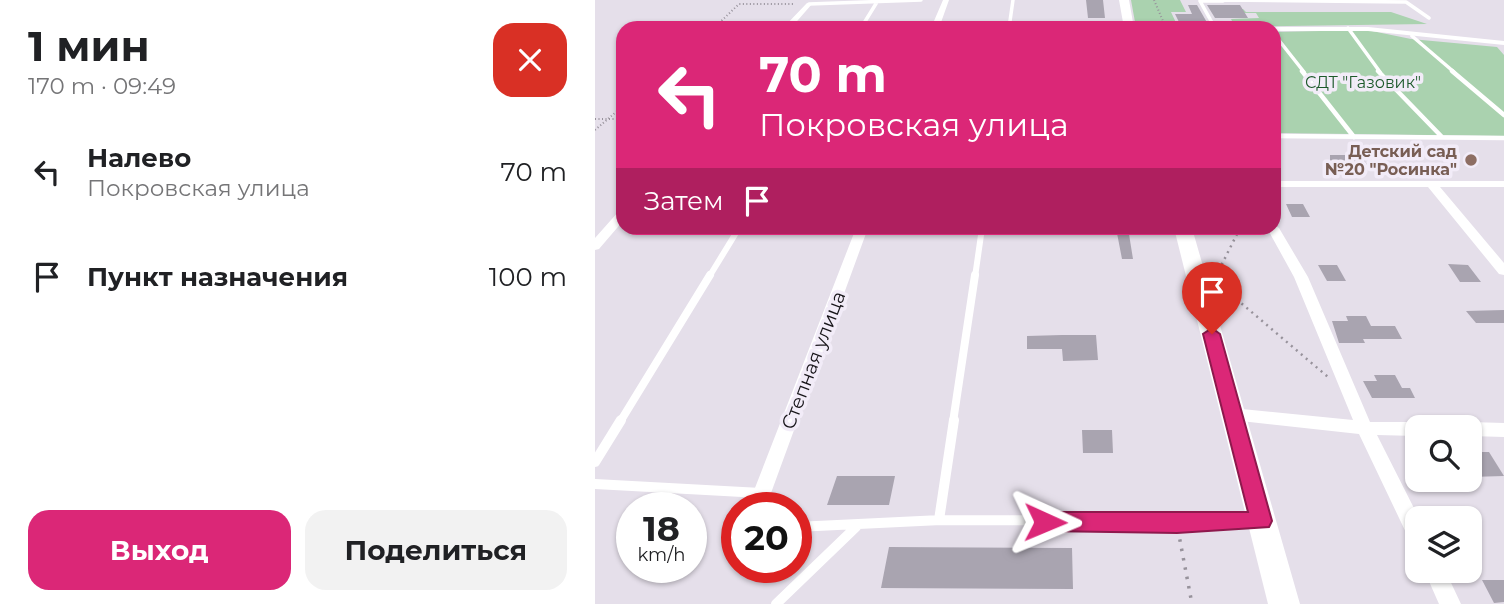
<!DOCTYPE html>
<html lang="ru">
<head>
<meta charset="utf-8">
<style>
	:root { --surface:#fff; --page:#f2f2f2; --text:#202124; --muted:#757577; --accent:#db2777 }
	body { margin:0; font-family:Montserrat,sans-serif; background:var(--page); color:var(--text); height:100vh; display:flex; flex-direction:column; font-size:26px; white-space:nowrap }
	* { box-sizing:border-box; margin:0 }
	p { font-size:23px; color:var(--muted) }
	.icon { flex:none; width:38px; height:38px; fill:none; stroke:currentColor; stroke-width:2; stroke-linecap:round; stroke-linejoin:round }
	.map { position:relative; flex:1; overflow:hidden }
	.sheet { display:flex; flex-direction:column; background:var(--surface); width:595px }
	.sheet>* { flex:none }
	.top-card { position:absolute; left:21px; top:21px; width:665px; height:214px; border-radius:21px; box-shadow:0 2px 5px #0004; background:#db2777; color:#fff; overflow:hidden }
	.fabs { position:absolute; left:810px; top:415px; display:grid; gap:14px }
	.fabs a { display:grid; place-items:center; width:77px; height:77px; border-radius:14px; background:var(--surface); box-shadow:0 2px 5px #0004; font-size:35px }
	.speed { position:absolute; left:21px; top:492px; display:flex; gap:14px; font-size:35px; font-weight:700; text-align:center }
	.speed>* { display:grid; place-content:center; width:91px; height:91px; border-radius:50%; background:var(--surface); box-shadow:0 2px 5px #0004; line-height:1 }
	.speed small { font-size:18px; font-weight:400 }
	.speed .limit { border:10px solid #d22; background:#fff; color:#111 }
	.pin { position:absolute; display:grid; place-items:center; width:60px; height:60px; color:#fff; margin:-72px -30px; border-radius:50% 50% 50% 0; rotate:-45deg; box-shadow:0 0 7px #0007 }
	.pin .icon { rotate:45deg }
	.me { position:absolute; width:77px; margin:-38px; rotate:91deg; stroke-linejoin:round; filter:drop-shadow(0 0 5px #0008) }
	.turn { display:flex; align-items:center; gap:24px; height:147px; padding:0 28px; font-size:32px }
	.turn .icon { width:91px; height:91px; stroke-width:2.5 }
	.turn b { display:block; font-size:49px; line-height:60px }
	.then { display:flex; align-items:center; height:66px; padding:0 28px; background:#0003; gap:14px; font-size:26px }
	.round { display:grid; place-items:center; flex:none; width:74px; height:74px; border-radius:21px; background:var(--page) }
	.headline { display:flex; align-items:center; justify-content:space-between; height:119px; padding:0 28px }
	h1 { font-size:42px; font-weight:700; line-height:52px }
	.primary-button { display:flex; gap:14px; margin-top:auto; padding:14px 28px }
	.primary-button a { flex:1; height:80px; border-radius:21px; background:var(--accent); color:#fff; font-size:28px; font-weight:700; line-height:80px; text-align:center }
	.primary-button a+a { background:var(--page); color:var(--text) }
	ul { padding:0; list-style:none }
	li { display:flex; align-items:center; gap:21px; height:105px; padding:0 28px }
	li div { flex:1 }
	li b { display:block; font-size:26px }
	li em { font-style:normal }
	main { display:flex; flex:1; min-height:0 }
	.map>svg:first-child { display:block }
</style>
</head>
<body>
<main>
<section class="sheet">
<div class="headline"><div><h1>1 мин</h1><p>170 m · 09:49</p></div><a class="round" style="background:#d93025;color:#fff"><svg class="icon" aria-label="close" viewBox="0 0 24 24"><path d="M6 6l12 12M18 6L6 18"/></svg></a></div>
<ul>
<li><svg class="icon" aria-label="left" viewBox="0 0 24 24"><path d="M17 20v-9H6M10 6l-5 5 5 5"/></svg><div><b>Налево</b><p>Покровская улица</p></div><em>70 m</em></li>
<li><svg class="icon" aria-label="arrive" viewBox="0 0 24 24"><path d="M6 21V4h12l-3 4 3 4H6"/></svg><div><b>Пункт назначения</b></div><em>100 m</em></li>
</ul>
<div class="primary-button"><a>Выход</a><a>Поделиться</a></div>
</section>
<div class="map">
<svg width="909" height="604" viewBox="0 0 909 604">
	<rect width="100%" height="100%" fill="#e5dfea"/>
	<!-- green -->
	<path fill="#aad2af" d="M 536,0 L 585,0 L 591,12 L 576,12 L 583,27 L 555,27 L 540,22 Z
		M 622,9 L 648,9 L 651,12 L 796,12 L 832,24 L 626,27 L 639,25 L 636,19 L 664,18 L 661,13 L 618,13 Z
		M 772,30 L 816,39 L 902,47 L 909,55 L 909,136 L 679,133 L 679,32 Z"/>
	<!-- building -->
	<path fill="#a9a4b0" d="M 491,0 L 508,0 L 510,18 L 493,18 Z
		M 593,5 L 602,5 L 614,26 L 586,26 L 580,14 L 597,14 Z
		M 612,5 L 645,5 L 653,18 L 620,18 Z
		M 735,155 L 766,155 L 773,166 L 735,166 Z
		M 691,204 L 708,204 L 715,217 L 697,217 Z
		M 521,228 L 533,228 L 538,259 L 527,259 Z
		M 853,264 L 873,265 L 886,282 L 865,282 Z
		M 723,265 L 742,265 L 751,281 L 732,281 Z
		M 909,310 L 909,323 L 881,323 L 871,311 Z
		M 751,316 L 771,316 L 776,326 L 800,326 L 807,339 L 768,339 L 770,343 L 744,343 L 737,321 L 753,321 Z
		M 467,335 L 501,335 L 503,360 L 468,361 L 467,349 L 432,349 L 432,336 Z
		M 779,375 L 800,375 L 807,388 L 815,388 L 820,398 L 777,398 L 768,381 L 782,381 Z
		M 487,430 L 517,430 L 518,453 L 488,453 Z
		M 875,452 L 894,452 L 909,476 L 875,477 Z
		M 242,476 L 300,476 L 294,505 L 232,505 Z
		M 294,547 L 477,548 L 478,589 L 286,588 Z
		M 887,580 L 909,580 L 909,602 L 899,603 Z"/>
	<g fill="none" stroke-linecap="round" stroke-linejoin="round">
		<!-- path-far2 -->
		<path stroke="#97929b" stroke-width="2" stroke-dasharray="1 2.5" stroke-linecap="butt" d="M 559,0 L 571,28
			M 119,28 L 144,4 L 200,4
			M 0,119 L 28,119
			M 0,130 L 28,106"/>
		<!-- path-far1 -->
		<path stroke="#97929b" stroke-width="2.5" stroke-dasharray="2 4.5" stroke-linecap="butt" d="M 645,228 L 622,274 L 626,286 L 733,377"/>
		<!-- path -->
		<path stroke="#97929b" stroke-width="3.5" stroke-dasharray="2.5 7" stroke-linecap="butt" d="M 583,530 L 597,604"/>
		<!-- service-far4 -->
		<path stroke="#fff" stroke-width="3.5" d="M 628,0 L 811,2 L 834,18
			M 214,4 L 326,0
			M 266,28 L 282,2
			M 414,28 L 418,0
			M 620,28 L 605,1 L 628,1
			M 753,28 L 785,72
			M 679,34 L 709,72
			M 817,36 L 859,72"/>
		<!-- service-far3 -->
		<path stroke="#fff" stroke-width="4.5" d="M 707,71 L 759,137
			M 783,71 L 847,137
			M 857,71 L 909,115
			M 679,136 L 909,138"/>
		<!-- service-far2 -->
		<path stroke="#fff" stroke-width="6" d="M 114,277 L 144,228
			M 380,277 L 387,228"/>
		<!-- service-far1 -->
		<path stroke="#fff" stroke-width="8" d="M 25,422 L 115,275
			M 358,422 L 380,275"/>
		<!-- service -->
		<path stroke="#fff" stroke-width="10" d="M 0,462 L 26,420
			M 0,484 L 166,493
			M 344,520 L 359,420
			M 201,527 L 346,520 L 662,521
			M 181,604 L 261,527"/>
		<!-- minor -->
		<path fill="#fff" fill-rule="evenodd" d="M 348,0 L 354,0 L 344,28 L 336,28 Z
			M 212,3 L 217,4 L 196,28 L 188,28 Z
			M 679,27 L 773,27 L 909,41 L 909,45 L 773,31 L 679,31 L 679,28 L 676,28 Z
			M 679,181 L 909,181 L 909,187 L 845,187 L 909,263 L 909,275 L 904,274 L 833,187 L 679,187 Z
			M 28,210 L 28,221 L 4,249 L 0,250 L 0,238 L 24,211 Z
			M 679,225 L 684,228 L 713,277 L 775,422 L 822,422 L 829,427 L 822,427 L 822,436 L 782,435 L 824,518 L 822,544 L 815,541 L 764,434 L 637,420 L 631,418 L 629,414 L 631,410 L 637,408 L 758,420 L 699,277 L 672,228 L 679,228 Z
			M 261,228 L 273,228 L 176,493 L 174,499 L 167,501 L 160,499 L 158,493 Z
			M 875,422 L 909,423 L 909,437 L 875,436 L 875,427 L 868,427 Z
			M 829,570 L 850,570 L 866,604 L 844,604 Z"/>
		<!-- primary -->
		<path fill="#fff" fill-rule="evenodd" d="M 524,0 L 534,0 L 539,28 L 529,28 Z
			M 579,228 L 597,228 L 705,604 L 673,604 Z"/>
	</g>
	<!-- route -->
	<path fill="#db2777" stroke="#8e194d" stroke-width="2" d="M 617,328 L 625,334 L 677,521 L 674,527 L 582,533 L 450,531 L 442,528 L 439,522 L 442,515 L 450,512 L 653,512 L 608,334 Z"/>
	<!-- markers -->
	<circle fill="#8d6e63" stroke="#f2ecf8" stroke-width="2.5" cx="876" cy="160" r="7"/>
	<g text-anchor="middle" stroke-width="7" stroke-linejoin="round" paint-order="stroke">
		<!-- far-park labels -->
		<g font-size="16" fill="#1c592a" stroke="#f2ecf8">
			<text x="768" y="88">СДТ "Газовик"</text>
		</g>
		<!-- far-education labels -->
		<g font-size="16" font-weight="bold" fill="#785e54" stroke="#f2ecf8" text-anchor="end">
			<text x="862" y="157">Детский сад<tspan x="862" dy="18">№20 "Росинка"</tspan></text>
		</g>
		<!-- street labels -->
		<g font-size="19" fill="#161418" stroke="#f2ecf8">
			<text transform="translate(218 360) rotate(-69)" y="7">Степная улица</text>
		</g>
	</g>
</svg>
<div class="fabs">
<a><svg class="icon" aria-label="search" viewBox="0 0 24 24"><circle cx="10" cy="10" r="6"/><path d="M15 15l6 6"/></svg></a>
<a><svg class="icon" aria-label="layers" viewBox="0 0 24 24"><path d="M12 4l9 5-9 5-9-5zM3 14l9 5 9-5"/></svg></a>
</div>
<div class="speed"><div>18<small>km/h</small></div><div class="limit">20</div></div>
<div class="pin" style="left:617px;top:334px;background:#d93025"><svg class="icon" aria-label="arrive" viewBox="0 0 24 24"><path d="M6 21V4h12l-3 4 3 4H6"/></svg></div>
<svg class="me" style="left:450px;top:522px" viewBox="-20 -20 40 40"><path d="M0-17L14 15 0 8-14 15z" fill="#db2777" stroke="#fff" stroke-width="4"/></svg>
<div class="top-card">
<div class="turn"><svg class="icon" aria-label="left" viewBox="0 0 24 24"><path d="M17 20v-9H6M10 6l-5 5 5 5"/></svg><div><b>70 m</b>Покровская улица</div></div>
<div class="then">Затем<svg class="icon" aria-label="arrive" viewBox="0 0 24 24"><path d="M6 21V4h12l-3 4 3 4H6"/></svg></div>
</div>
</div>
</main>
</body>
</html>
